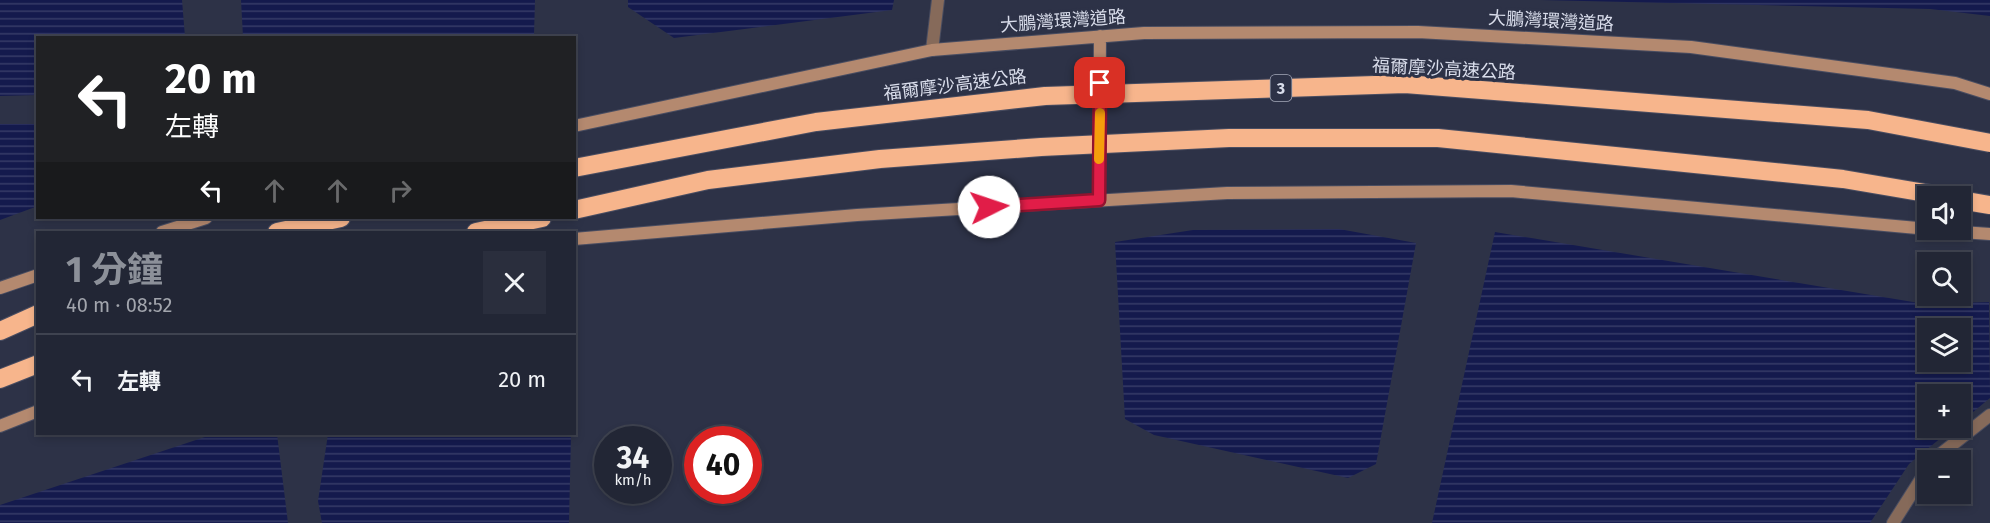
<!DOCTYPE html>
<html lang="zh-TW">
<head>
<meta charset="utf-8">
<style>
	:root { --surface:#222635; --page:#2a2e3d; --text:#f1f3f6; --muted:#a2a5ad; --line:#3f4350; --accent:#8c9099 }
	body { margin:0; font-family:"Fira Sans","Noto Sans TC",sans-serif; background:var(--page); color:var(--text); height:100vh; display:flex; flex-direction:column; font-size:22px; white-space:nowrap }
	* { box-sizing:border-box; margin:0 }
	p { font-size:20px; color:var(--muted) }
	.icon { flex:none; width:33px; height:33px; fill:none; stroke:currentColor; stroke-width:2; stroke-linecap:round; stroke-linejoin:round }
	.map { position:relative; flex:1; overflow:hidden }
	.panel { position:absolute; left:36px; top:231px; width:540px; height:204px; display:flex; flex-direction:column; background:var(--surface); border-radius:0px; box-shadow:0 3px 9px #0003,0 0 0 2px var(--line) }
	.panel>* { flex:none }
	.guide { position:absolute; left:36px; top:36px; width:540px; height:183px; border-radius:0px; box-shadow:0 3px 9px #0003,0 0 0 2px var(--line); background:#202124; color:#fff; overflow:hidden }
	.tools { position:absolute; left:1917px; top:186px; display:grid; gap:12px }
	.tools a { display:grid; place-items:center; width:54px; height:54px; border-radius:0px; background:var(--surface); box-shadow:0 3px 9px #0003,0 0 0 2px var(--line); font-size:30px }
	.speed { position:absolute; left:594px; top:426px; display:flex; gap:12px; font-size:30px; font-weight:700; text-align:center }
	.speed>* { display:grid; place-content:center; width:78px; height:78px; border-radius:50%; background:var(--surface); box-shadow:0 3px 9px #0003,0 0 0 2px var(--line); line-height:1 }
	.speed small { font-size:15px; font-weight:400 }
	.speed .limit { border:9px solid #d22; background:#fff; color:#111 }
	.pin { position:absolute; display:grid; place-items:center; width:51px; height:51px; color:#fff; margin:-26px; border-radius:12px; box-shadow:0 3px 9px #0006 }
	.me { position:absolute; width:66px; margin:-33px; rotate:86deg; stroke-linejoin:round; filter:drop-shadow(0 0 4px #0008) }
	.turn { display:flex; align-items:center; gap:21px; height:126px; padding:0 30px; font-size:27px }
	.turn .icon { width:78px; height:78px; stroke-width:2.5 }
	.turn b { display:block; font-size:42px; line-height:51px }
	.lanes { display:flex; align-items:center; height:57px; padding:0 30px; background:#0003; justify-content:center; gap:30px; direction:ltr }
	.lanes .off { opacity:.35 }
	.round { display:grid; place-items:center; flex:none; width:63px; height:63px; border-radius:0px; background:var(--page) }
	.overview { display:flex; align-items:center; justify-content:space-between; height:102px; padding:0 30px }
	h1 { font-size:36px; font-weight:700; line-height:45px; color:var(--accent) }
	ul { padding:0; list-style:none }
	li { display:flex; align-items:center; gap:18px; height:90px; padding:0 30px; border-top:2px solid var(--line) }
	li div { flex:1 }
	li b { display:block; font-size:22px }
	li em { font-style:normal }
	.map>svg:first-child { display:block }
</style>
</head>
<body>
<div class="map">
<svg width="1990" height="523" viewBox="0 0 1990 523">
	<defs>
		<pattern id="water-rules" width="6" height="5" patternUnits="userSpaceOnUse" patternTransform="scale(1.5)"><rect width="6" height="5" fill="#141a4d"/><path d="M0 2.5h6" fill="none" stroke="#363b67"/></pattern>
	</defs>
	<rect width="100%" height="100%" fill="#2d3247"/>
	<!-- water -->
	<path fill="url(#water-rules)" fill-rule="evenodd" d="M 0,0 L 182,0 L 185,37 L 38,38 L 37,95 L 0,96 Z
		M 241,0 L 535,0 L 534,35 L 523,38 L 243,37 Z
		M 628,0 L 894,0 L 892,10 L 674,38 L 628,7 Z
		M 1540,0 L 1990,0 L 1990,16 L 1930,9 Z
		M 0,124 L 37,124 L 38,206 L 0,220 Z
		M 1339,229 L 1416,243 L 1376,464 L 1348,478 L 1154,435 L 1125,419 L 1115,242 L 1193,230 Z
		M 1495,232 L 1925,304 L 1989,302 L 1990,398 L 1961,422 L 1960,394 L 1928,394 L 1928,428 L 1953,428 L 1909,464 L 1870,523 L 1432,523 ZM 1928,328 L 1960,328 L 1960,362 L 1928,362 Z
		M 214,434 L 277,434 L 288,523 L 0,523 L 0,505 Z
		M 328,434 L 571,434 L 569,523 L 322,523 L 318,501 Z"/>
	<g fill="none" stroke-linecap="round" stroke-linejoin="round">
		<!-- lane casing -->
		<g stroke="#494d61" stroke-width="14">
			<path id="lane" d="M 932,50 L 938,0
				M 1933,460 L 1990,415
				M 1893,523 L 1928,468"/>
		</g>
		<!-- secondary casing -->
		<g stroke="#494d61" stroke-width="14">
			<path id="secondary" d="M 574,126 L 932,50 L 1144,33 L 1418,32 L 1691,47 L 1955,83 L 1990,94
				M 1099,200 L 1100,36
				M 1933,230 L 1990,234
				M 162,232 L 206,218
				M 574,239 L 857,215 L 1227,193 L 1511,191 L 1928,229
				M 0,288 L 38,275
				M 0,426 L 38,411"/>
		</g>
		<!-- highway casing -->
		<g stroke="#494d61" stroke-width="20">
			<path id="highway" d="M 1960,200 L 1990,205
				M 277,232 L 341,218
				M 476,232 L 542,218
				M 0,331 L 38,314
				M 0,379 L 38,364"/>
		</g>
		<!-- lane -->
		<use href="#lane" stroke="#866a5a" stroke-width="12"/>
		<!-- secondary -->
		<use href="#secondary" stroke="#b4896f" stroke-width="12"/>
		<!-- highway -->
		<use href="#highway" stroke="#f7b58c" stroke-width="18"/>
		<!-- highway-bridge casing -->
		<g stroke="#494d61" stroke-width="20" stroke-linecap="butt">
			<path id="highway-bridge" d="M 574,168 L 816,122 L 1045,96 L 1405,84 L 1868,120 L 1990,143
				M 574,210 L 708,180 L 880,159 L 1041,147 L 1229,138 L 1438,138 L 1843,179 L 1943,196"/>
		</g>
		<!-- highway-bridge -->
		<use href="#highway-bridge" stroke="#f7b58c" stroke-width="18"/>
	</g>
	<g fill="none" stroke-linecap="round" stroke-linejoin="round">
		<!-- route casing -->
		<g stroke="#92132f" stroke-width="15">
			<path id="route" d="M 989,207 L 1099,200 L 1100,83"/>
		</g>
		<!-- route -->
		<use href="#route" stroke="#e11d48" stroke-width="10"/>
		<!-- slow -->
		<path stroke="#f59e0b" stroke-width="10" d="M 1099,159 L 1100,113"/>
	</g>
	<g text-anchor="middle" stroke-width="6" stroke-linejoin="round" paint-order="stroke">
		<!-- shield labels -->
		<rect fill="#2d3247" stroke="#a5aaba" stroke-width="1.5" x="1270.5" y="75" width="21" height="26" rx="4.5"/>
		<g font-size="16" font-weight="bold" fill="#d9ddeb">
			<text x="1281" y="94">3</text>
		</g>
		<!-- street labels -->
		<g font-size="18" fill="#d9ddeb" stroke="#2d3247">
			<text transform="translate(1063 21) rotate(-4)" y="6">大鵬灣環灣道路</text>
			<text transform="translate(1551 21) rotate(3)" y="6">大鵬灣環灣道路</text>
			<text transform="translate(1444 69) rotate(3)" y="6">福爾摩沙高速公路</text>
			<text transform="translate(955 85) rotate(-7)" y="6">福爾摩沙高速公路</text>
		</g>
	</g>
</svg>
<div class="tools">
<a><svg class="icon" aria-label="sound" viewBox="0 0 24 24"><path d="M4 9h4l5-4v14l-5-4H4zM17 9q2 3 0 6"/></svg></a>
<a><svg class="icon" aria-label="search" viewBox="0 0 24 24"><circle cx="10" cy="10" r="6"/><path d="M15 15l6 6"/></svg></a>
<a><svg class="icon" aria-label="layers" viewBox="0 0 24 24"><path d="M12 4l9 5-9 5-9-5zM3 14l9 5 9-5"/></svg></a>
<a>+</a>
<a>−</a>
</div>
<div class="speed"><div>34<small>km/h</small></div><div class="limit">40</div></div>
<div class="pin" style="left:1100px;top:83px;background:#d93025"><svg class="icon" aria-label="arrive" viewBox="0 0 24 24"><path d="M6 21V4h12l-3 4 3 4H6"/></svg></div>
<svg class="me" style="left:989px;top:207px" viewBox="-20 -20 40 40"><circle r="19" fill="#fff"/><path d="M0-13L10 11 0 6-10 11z" fill="#e11d48"/></svg>
<div class="guide">
<div class="turn"><svg class="icon" aria-label="left" viewBox="0 0 24 24"><path d="M17 20v-9H6M10 6l-5 5 5 5"/></svg><div><b>20 m</b>左轉</div></div>
<div class="lanes"><svg class="icon" aria-label="left" viewBox="0 0 24 24"><path d="M17 20v-9H6M10 6l-5 5 5 5"/></svg><svg class="icon off" aria-label="ahead" viewBox="0 0 24 24"><path d="M12 20V5M6 11l6-6 6 6"/></svg><svg class="icon off" aria-label="ahead" viewBox="0 0 24 24"><path d="M12 20V5M6 11l6-6 6 6"/></svg><svg class="icon off" aria-label="right" viewBox="0 0 24 24"><path d="M7 20v-9h11M14 6l5 5-5 5"/></svg></div>
</div>
<section class="panel">
<div class="overview"><div><h1>1 分鐘</h1><p>40 m · 08:52</p></div><a class="round"><svg class="icon" aria-label="close" viewBox="0 0 24 24"><path d="M6 6l12 12M18 6L6 18"/></svg></a></div>
<ul>
<li><svg class="icon" aria-label="left" viewBox="0 0 24 24"><path d="M17 20v-9H6M10 6l-5 5 5 5"/></svg><div><b>左轉</b></div><em>20 m</em></li>
</ul>
</section>
</div>
</body>
</html>
